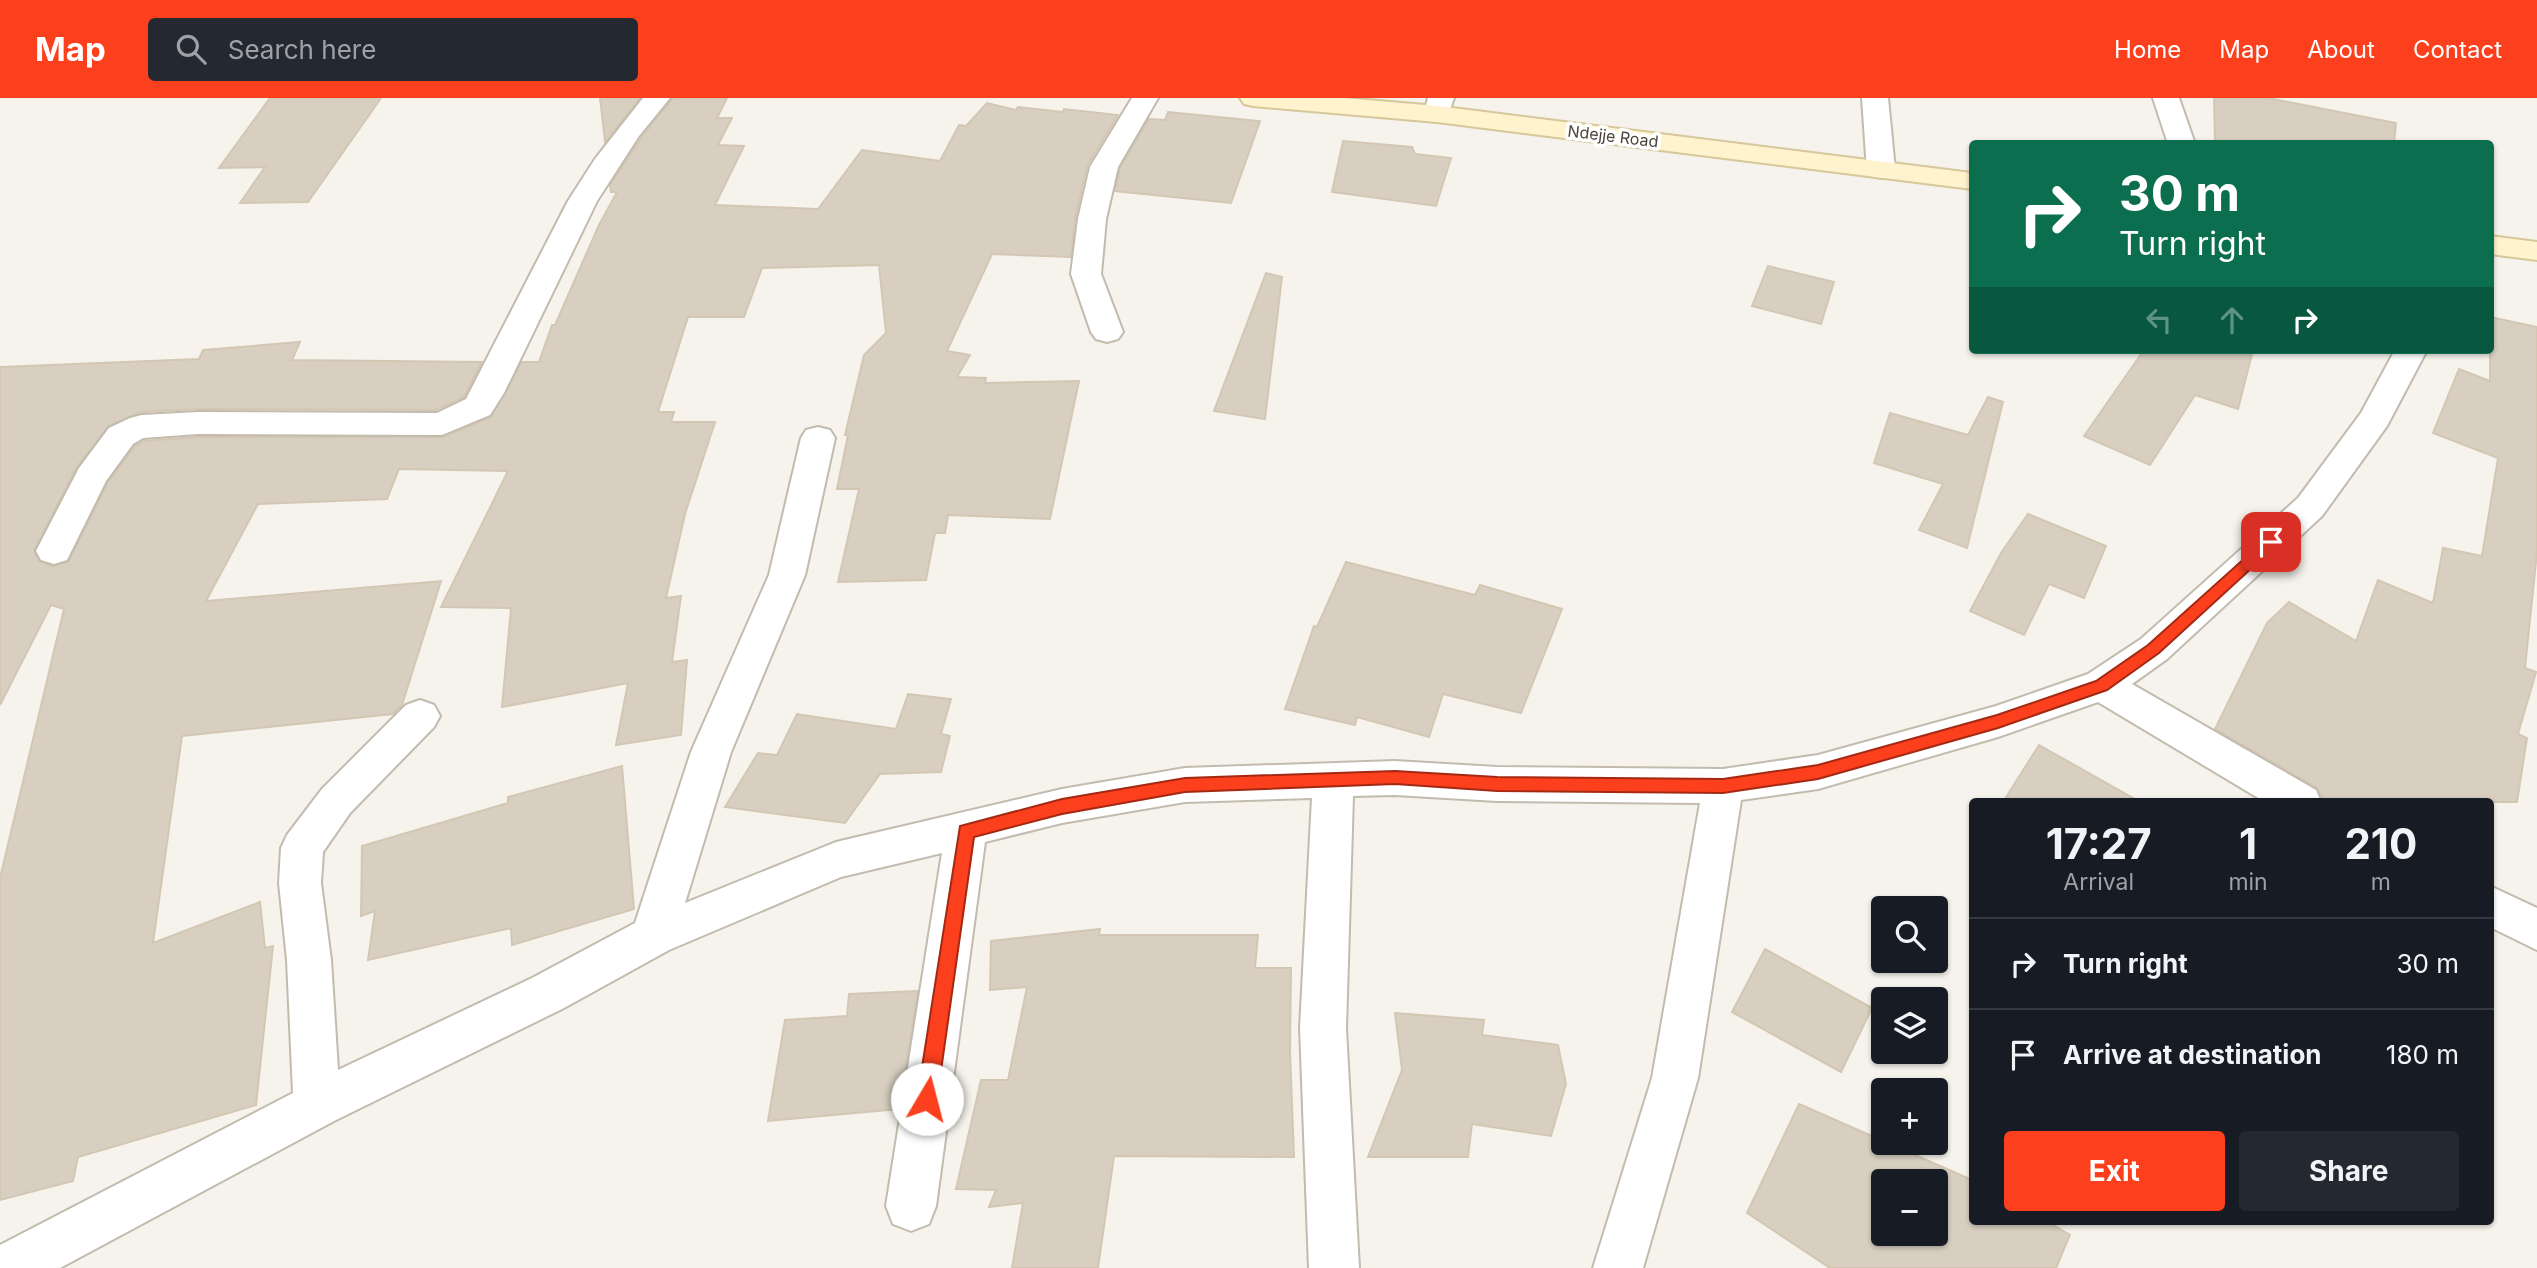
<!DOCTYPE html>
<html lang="en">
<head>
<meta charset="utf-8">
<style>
	:root { --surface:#171b24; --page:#242831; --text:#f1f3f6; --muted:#9ea1a6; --line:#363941; --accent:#fc3f1d }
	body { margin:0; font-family:Inter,sans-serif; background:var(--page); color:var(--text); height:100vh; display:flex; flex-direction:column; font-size:26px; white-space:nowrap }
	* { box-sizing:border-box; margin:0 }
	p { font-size:23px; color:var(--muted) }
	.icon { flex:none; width:38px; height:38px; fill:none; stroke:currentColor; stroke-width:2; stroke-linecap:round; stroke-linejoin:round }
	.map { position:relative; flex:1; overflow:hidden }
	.side { position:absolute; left:1969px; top:700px; width:525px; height:427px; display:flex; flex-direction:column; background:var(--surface); border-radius:7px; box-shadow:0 2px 5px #0004 }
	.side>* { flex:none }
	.hud { position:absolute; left:1969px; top:42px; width:525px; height:214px; border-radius:7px; box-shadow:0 2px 5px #0004; background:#0b6e4f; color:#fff; overflow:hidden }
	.buttons { position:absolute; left:1871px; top:798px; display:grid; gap:14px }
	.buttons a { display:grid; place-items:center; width:77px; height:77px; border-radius:7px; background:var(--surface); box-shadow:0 2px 5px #0004; font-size:35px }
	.pin { position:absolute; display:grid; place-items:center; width:60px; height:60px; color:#fff; margin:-30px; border-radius:14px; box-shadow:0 4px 10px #0006 }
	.me { position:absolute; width:77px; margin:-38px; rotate:8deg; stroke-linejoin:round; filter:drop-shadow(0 0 5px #0008) }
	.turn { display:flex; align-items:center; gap:24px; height:147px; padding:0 35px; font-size:32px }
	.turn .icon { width:91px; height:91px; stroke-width:2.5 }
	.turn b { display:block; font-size:49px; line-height:60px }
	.lanes { display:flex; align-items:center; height:66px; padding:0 35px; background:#0003; justify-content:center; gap:35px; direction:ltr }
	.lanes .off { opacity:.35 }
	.eta { display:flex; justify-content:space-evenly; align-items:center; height:119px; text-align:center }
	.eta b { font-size:42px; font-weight:700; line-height:49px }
	.button { display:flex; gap:14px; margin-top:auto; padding:14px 35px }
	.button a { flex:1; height:80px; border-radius:7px; background:var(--accent); color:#fff; font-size:28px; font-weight:700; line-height:80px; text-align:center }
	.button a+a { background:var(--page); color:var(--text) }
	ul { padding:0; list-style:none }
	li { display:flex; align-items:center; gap:21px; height:91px; padding:0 35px; border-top:2px solid var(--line) }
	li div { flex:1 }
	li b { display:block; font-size:26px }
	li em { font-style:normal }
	header { display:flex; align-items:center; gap:42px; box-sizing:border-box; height:98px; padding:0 35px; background:var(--accent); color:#fff }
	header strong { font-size:33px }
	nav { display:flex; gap:38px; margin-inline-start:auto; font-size:24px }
	.search { width:490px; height:63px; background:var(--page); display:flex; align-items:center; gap:18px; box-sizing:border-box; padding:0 24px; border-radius:7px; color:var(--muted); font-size:26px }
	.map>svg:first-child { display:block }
</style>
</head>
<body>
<header>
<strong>Map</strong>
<div class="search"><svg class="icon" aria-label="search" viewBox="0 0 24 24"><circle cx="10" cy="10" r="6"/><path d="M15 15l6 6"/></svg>Search here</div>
<nav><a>Home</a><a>Map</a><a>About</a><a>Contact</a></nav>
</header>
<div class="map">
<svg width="2537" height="1170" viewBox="0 0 2537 1170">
	<rect width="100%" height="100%" fill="#f6f3ec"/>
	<!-- building -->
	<path fill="#d8cfc1" stroke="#d3c7b4" stroke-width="2" fill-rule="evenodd" d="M 270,0 L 381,0 L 308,104 L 240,105 L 265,69 L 219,70 Z
		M 600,0 L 640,0 L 605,44 Z
		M 673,0 L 727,0 L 717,20 L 732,20 L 718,47 L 744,48 L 715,107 L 818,111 L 862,52 L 940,63 L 959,27 L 966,28 L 987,5 L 1016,12 L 1018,9 L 1063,14 L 1064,11 L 1118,17 L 1087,68 L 1075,121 L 1071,159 L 992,156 L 947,253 L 970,257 L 957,279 L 986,280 L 985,285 L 1079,283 L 1050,421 L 948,417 L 945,435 L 935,435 L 926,482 L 838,484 L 859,391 L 837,391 L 848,337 L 845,337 L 864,257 L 886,235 L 879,167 L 762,170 L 744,219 L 688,219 L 658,314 L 674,314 L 671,324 L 715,324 L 685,416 L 666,500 L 681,498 L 672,564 L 687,562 L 681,637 L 616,647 L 628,585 L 502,609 L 511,510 L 441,509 L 508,373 L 399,371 L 387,401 L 258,406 L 206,503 L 441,483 L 402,607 L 393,616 L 182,638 L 153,845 L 260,804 L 265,850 L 273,848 L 256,1007 L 78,1059 L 73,1083 L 0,1102 L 0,780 L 64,511 L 51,507 L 0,607 L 0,269 L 199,261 L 203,252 L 300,244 L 292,262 L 482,264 L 464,299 L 436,312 L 198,311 L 141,314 L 108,328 L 77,369 L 34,452 L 39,463 L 53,469 L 69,463 L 108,384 L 135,348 L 144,343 L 198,339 L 443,339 L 491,319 L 522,264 L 539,264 L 552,227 L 555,227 L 599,127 L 617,94 L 611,94 L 610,87 L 641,40 Z
		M 2214,0 L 2268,0 L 2396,25 L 2394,46 L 2215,46 Z
		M 1168,14 L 1260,23 L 1231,105 L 1115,93 L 1120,70 L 1149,21 L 1165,22 Z
		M 1343,43 L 1412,49 L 1415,56 L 1451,60 L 1436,108 L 1332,94 Z
		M 1768,168 L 1834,184 L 1821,226 L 1752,208 Z
		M 1266,175 L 1282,179 L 1265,321 L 1214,313 Z
		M 2490,219 L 2537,229 L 2537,454 L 2525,570 L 2536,574 L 2518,636 L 2527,640 L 2517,704 L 2331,704 L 2322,699 L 2317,690 L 2215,631 L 2267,525 L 2289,504 L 2356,543 L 2378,482 L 2433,505 L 2443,450 L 2482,458 L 2498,360 L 2433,335 L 2459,271 L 2490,283 Z
		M 2144,252 L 2253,252 L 2238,311 L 2195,297 L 2150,367 L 2084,338 Z
		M 1988,299 L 2003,304 L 1967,450 L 1919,432 L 1943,386 L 1874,365 L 1890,315 L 1968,337 Z
		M 2028,416 L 2106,448 L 2084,500 L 2049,486 L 2024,537 L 1970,513 L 2001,455 Z
		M 1346,464 L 1475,497 L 1480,487 L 1562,511 L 1521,615 L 1443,596 L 1429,639 L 1357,619 L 1355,627 L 1285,611 L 1314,528 L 1317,529 Z
		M 908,596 L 951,601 L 941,636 L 950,638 L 941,674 L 880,676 L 845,725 L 725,709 L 758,655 L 777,657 L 797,616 L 896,631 Z
		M 2039,647 L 2140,704 L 2003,704 Z
		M 622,668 L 634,811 L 512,847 L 511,830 L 368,862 L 375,813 L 361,818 L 362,748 L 508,705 L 508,699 Z
		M 1100,831 L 1099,837 L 1258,837 L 1255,870 L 1291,870 L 1290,953 L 1294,1059 L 1114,1058 L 1098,1170 L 1012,1170 L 1023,1105 L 989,1109 L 996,1092 L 956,1091 L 981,982 L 1008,982 L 1027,889 L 990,892 L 991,843 Z
		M 1765,851 L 1872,910 L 1841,974 L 1732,914 Z
		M 918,893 L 899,1011 L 768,1023 L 785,922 L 847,918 L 849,896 Z
		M 1395,915 L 1484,922 L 1482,937 L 1558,947 L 1566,986 L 1551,1038 L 1472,1026 L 1468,1059 L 1368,1059 L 1402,972 Z
		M 1799,1006 L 1972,1082 L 1972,1124 L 2048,1124 L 2070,1137 L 2056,1170 L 1830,1170 L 1747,1115 ZM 1883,1083 L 1936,1083 L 1936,1136 L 1883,1136 Z"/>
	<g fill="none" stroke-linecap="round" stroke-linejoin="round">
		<!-- street casing -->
		<g stroke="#c2bbae" stroke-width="4">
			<path id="street" d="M 643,0 L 670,0 L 639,38 L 597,103 L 504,295 L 490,317 L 442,337 L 198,336 L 143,340 L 133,346 L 106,383 L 67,462 L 54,466 L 41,462 L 36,453 L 79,370 L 109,330 L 130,320 L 142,317 L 198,314 L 437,315 L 466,301 L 568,103 L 595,61 Z
				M 1132,0 L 1158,0 L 1118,69 L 1106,121 L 1101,176 L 1123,234 L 1118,241 L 1107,244 L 1096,241 L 1091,234 L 1071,176 L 1078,121 L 1090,69 Z
				M 1428,0 L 1454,0 L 1446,22 L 1437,24 L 1428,22 L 1424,16 Z
				M 1862,0 L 1888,0 L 1895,72 L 1891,78 L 1881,80 L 1871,78 L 1867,72 Z
				M 2153,0 L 2179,0 L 2195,46 L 2168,46 Z
				M 2395,252 L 2427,252 L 2387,328 L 2322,418 L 2167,561 L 2132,586 L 2316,692 L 2321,704 L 2265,704 L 2098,604 L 1998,639 L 1818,691 L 1741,702 L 1698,980 L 1643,1170 L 1593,1170 L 1652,980 L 1700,705 L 1497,703 L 1395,697 L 1353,698 L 1346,930 L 1359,1170 L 1309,1170 L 1300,930 L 1312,700 L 1185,704 L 1062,725 L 985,744 L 936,1108 L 929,1126 L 911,1133 L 893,1126 L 886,1108 L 942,755 L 841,779 L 669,852 L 564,910 L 334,1023 L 60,1170 L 0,1170 L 0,1147 L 293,995 L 287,862 L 279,785 L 281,750 L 287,737 L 322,691 L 406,607 L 420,602 L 434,607 L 440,618 L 434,629 L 350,715 L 323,754 L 321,785 L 331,862 L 338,972 L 532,880 L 635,825 L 691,654 L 769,477 L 801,340 L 806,332 L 818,329 L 830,332 L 835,340 L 805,477 L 731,654 L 685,805 L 836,744 L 1062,691 L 1185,670 L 1395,663 L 1497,669 L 1723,671 L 1818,657 L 1996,608 L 2088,576 L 2141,541 L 2298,400 L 2361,315 Z
				M 2490,788 L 2537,810 L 2537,852 L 2490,829 Z"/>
		</g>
		<!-- secondary casing -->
		<g stroke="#d6c79b" stroke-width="4">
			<path id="secondary" d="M 1240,0 L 1344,0 L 1437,8 L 1972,75 L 1972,91 L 1437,24 L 1253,8 L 1244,6 Z
				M 2490,138 L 2537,144 L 2537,162 L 2490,156 Z"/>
		</g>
		<!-- street -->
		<use href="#street" fill="#fff" fill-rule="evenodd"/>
		<!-- secondary -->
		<use href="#secondary" fill="#fff3cd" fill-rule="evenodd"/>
	</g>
	<!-- route -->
	<path fill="#fc3f1d" stroke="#a42913" stroke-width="2" d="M 2271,439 L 2276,441 L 2278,444 L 2276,448 L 2159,555 L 2107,592 L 1998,630 L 1818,681 L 1723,695 L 1497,693 L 1395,686 L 1185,694 L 1062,716 L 974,739 L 937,1001 L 934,1007 L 927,1010 L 920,1007 L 917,1001 L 960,728 L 1062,701 L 1185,680 L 1395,673 L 1497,679 L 1723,681 L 1818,667 L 1997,617 L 2096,583 L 2148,547 L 2266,441 Z"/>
	<g text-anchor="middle" stroke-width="7" stroke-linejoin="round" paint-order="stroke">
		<!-- far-street labels -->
		<g font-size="16" fill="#4b4439" stroke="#fff">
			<text transform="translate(1613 38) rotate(7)" y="6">Ndejje Road</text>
		</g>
	</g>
</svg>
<div class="buttons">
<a><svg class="icon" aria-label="search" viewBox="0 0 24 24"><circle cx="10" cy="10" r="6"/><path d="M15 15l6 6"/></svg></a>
<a><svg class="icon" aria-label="layers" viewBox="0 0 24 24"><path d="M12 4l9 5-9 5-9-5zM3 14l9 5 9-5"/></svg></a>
<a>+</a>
<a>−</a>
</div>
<div class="pin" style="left:2271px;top:444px;background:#d93025"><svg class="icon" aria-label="arrive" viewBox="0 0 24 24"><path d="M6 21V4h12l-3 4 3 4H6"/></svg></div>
<svg class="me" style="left:927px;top:1001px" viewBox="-20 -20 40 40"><circle r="19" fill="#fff"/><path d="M0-13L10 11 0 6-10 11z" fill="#fc3f1d"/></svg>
<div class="hud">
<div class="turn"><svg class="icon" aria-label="right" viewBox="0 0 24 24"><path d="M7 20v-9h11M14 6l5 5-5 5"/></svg><div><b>30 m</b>Turn right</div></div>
<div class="lanes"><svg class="icon off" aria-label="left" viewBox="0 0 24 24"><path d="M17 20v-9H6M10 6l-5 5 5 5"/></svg><svg class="icon off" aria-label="ahead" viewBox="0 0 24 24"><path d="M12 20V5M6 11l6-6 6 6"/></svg><svg class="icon" aria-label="right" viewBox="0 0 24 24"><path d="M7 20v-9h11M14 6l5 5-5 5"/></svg></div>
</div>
<section class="side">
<div class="eta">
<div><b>17:27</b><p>Arrival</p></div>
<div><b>1</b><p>min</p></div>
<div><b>210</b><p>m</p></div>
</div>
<ul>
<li><svg class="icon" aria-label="right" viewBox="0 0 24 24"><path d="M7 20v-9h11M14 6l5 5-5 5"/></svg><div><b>Turn right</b></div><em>30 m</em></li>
<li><svg class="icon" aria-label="arrive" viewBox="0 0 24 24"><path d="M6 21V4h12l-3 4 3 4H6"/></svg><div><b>Arrive at destination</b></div><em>180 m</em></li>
</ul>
<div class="button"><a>Exit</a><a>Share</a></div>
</section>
</div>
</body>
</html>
